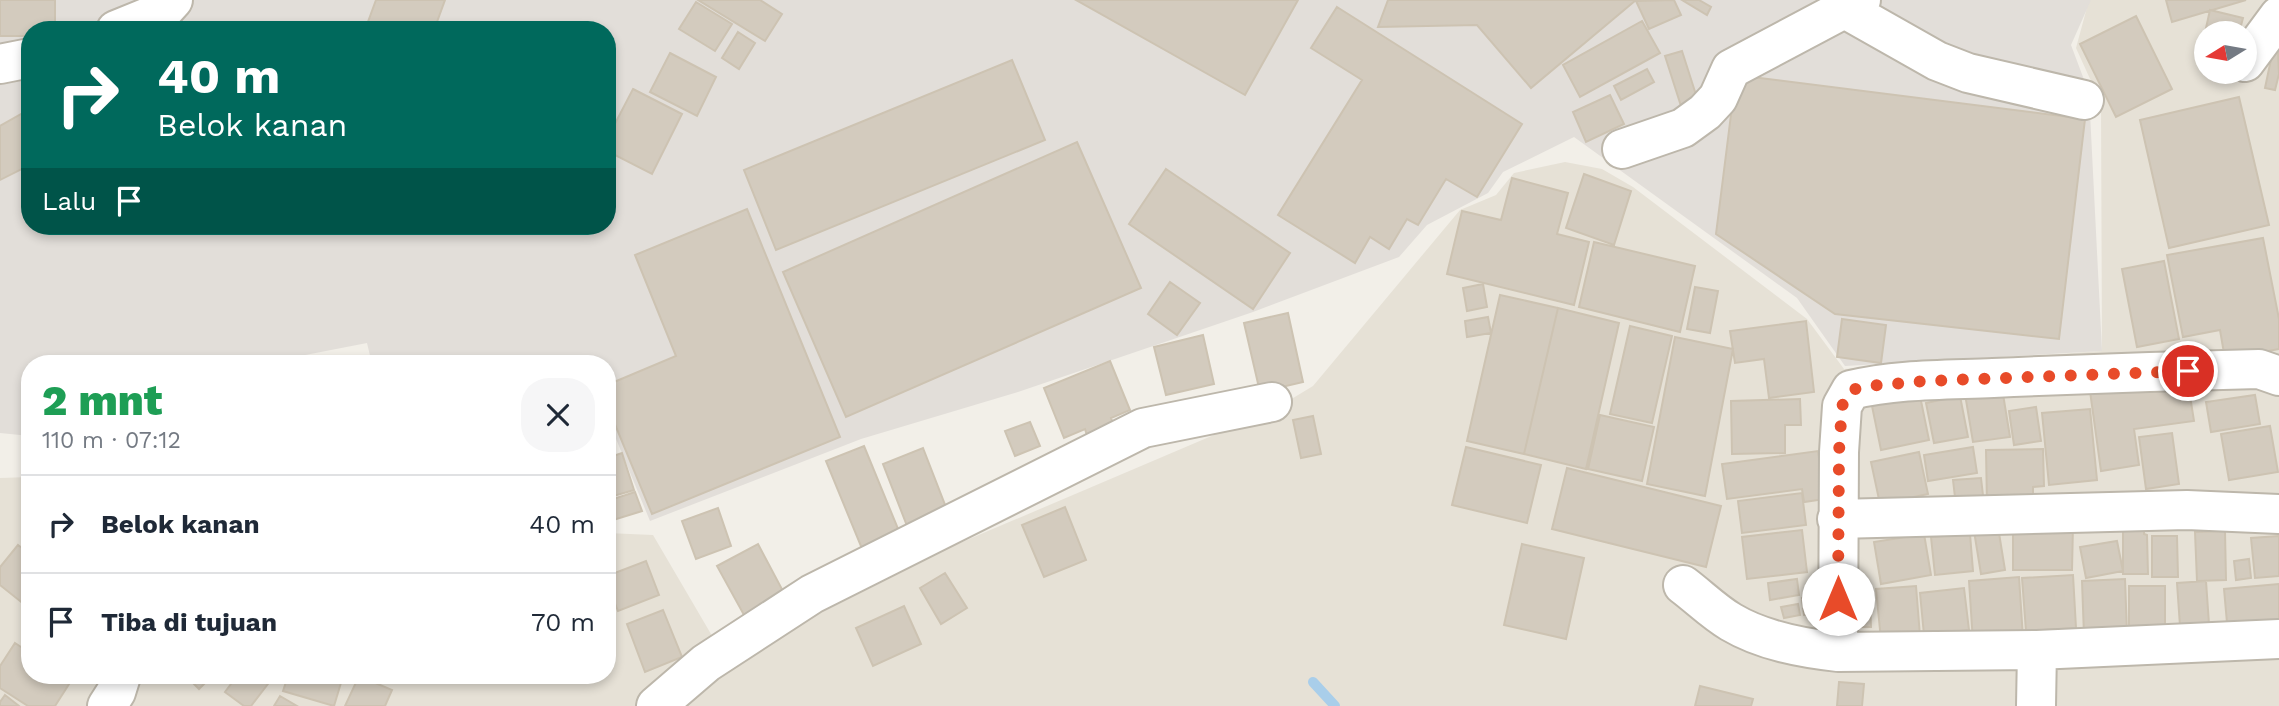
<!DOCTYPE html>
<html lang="id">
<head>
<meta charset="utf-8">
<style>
	:root { --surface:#fff; --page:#f6f6f7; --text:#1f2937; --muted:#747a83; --line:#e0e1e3 }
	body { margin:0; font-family:"Work Sans",sans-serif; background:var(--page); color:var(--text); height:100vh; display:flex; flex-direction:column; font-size:26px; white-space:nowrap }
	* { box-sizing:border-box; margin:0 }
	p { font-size:23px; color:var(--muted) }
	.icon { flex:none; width:38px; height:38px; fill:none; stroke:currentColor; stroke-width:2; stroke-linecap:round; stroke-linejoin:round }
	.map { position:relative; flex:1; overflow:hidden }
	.details { position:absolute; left:21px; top:355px; width:595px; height:329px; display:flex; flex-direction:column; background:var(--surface); border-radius:28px; box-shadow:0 4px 10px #0003 }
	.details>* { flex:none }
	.top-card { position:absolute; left:21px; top:21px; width:595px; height:214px; border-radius:28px; box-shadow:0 4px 10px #0003; background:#00695c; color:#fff; overflow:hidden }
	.needle { width:46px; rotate:259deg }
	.controls { position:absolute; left:2194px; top:21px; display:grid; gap:14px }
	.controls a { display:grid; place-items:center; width:63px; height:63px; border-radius:50%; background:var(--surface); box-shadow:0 4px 10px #0003; font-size:35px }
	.pin { position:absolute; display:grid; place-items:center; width:60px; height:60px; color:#fff; margin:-30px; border:4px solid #fff; border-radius:50%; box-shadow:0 2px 7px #0007 }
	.me { position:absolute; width:77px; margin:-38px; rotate:0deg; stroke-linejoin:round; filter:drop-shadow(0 0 5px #0008) }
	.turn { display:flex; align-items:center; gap:24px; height:147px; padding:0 21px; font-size:32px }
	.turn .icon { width:91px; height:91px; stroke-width:2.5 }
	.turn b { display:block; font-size:49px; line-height:60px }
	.then { display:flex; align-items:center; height:66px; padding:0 21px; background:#0003; gap:14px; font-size:26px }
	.round { display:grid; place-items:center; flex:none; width:74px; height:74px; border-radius:28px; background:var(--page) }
	.head { display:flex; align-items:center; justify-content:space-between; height:119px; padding:0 21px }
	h1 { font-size:42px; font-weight:800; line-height:52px; color:#1e9e55 }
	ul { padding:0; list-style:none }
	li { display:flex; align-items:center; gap:21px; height:98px; padding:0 21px; border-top:2px solid var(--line) }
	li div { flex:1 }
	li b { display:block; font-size:26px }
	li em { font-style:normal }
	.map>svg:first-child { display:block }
</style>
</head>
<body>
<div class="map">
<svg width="2279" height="706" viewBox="0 0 2279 706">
	<rect width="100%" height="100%" fill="#f2efe8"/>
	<!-- residential -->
	<path fill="#e6e1d6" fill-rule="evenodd" d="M 2089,0 L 2279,0 L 2279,706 L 0,706 L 0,478 L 30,477 L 30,676 L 607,676 L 607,533 L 653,535 L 718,646 L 1275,409 L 1313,386 L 1460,210 L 1496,195 L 1514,173 L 1565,162 L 1602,169 L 1633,187 L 1807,319 L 1844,369 L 2102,351 L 2101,103 L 2076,48 ZM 2207,33 L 2245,33 L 2245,72 L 2207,72 Z"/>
	<!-- industrial -->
	<path fill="#e2ded9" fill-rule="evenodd" d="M 0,0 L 2091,0 L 2071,45 L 2089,93 L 2102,351 L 1845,366 L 1797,298 L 1574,137 L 1503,172 L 1488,193 L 1427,225 L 1399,257 L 1253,312 L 1018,392 L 861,439 L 650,521 L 607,417 L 607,364 L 372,364 L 367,343 L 259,364 L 30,364 L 30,436 L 0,433 ZM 30,30 L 607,30 L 607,226 L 30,226 Z"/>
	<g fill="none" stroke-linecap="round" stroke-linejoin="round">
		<!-- stream -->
		<path stroke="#a9ceea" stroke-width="10" d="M 1313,682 L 1335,706"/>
	</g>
	<!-- building -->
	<path fill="#d3cbbe" stroke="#cdc3b2" stroke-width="2" d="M 0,0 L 55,0 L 55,30 L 30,30 L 30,36 L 0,36 Z
		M 376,0 L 445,0 L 434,30 L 365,30 Z
		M 698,0 L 760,0 L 782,14 L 765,41 Z
		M 1076,0 L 1298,0 L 1245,95 Z
		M 1388,0 L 1636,0 L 1531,88 L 1477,25 L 1378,27 Z
		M 1674,0 L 1681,15 L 1649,29 L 1636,1 Z
		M 1682,0 L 1699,0 L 1711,7 L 1707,15 Z
		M 2166,0 L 2246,0 L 2172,22 Z
		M 696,2 L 732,24 L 715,51 L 679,29 Z
		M 1337,7 L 1522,124 L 1477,197 L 1446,179 L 1418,225 L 1407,219 L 1389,249 L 1370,237 L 1355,263 L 1278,215 L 1362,80 L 1311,48 Z
		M 2210,10 L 2243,18 L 2239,33 L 2207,33 L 2207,66 L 2198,64 Z
		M 2136,16 L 2172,89 L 2116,117 L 2080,44 Z
		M 1642,21 L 1660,53 L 1580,97 L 1563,65 Z
		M 2277,31 L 2279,74 L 2275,90 L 2265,88 Z
		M 738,32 L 755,43 L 739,69 L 722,58 Z
		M 1682,51 L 1698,101 L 1681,106 L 1665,56 Z
		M 670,53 L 716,77 L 697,116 L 650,92 Z
		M 1012,60 L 1045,140 L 776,250 L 744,170 Z
		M 1647,69 L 1654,82 L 1621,100 L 1614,86 Z
		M 1736,75 L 2085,119 L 2059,339 L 1835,314 L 1716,234 Z
		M 633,89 L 682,114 L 652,174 L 607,151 L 607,139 Z
		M 1610,95 L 1624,124 L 1586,142 L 1573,112 Z
		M 2239,97 L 2269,225 L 2169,248 L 2140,120 Z
		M 30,109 L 30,165 L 0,180 L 0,126 Z
		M 1077,142 L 1141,288 L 846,417 L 783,272 Z
		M 1166,169 L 1290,253 L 1253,309 L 1129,224 Z
		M 1584,174 L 1631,191 L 1614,245 L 1566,228 Z
		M 1512,178 L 1568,193 L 1557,234 L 1589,242 L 1574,305 L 1447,274 L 1462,211 L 1501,220 Z
		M 747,209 L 840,437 L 652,514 L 607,405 L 607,385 L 676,356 L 635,255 Z
		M 2263,238 L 2279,319 L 2279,349 L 2225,359 L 2220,330 L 2183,337 L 2167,255 Z
		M 1594,242 L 1695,266 L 1680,332 L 1579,307 Z
		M 2164,261 L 2179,339 L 2137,347 L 2122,269 Z
		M 1170,282 L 1200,303 L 1177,335 L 1148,314 Z
		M 1483,284 L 1487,307 L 1467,311 L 1463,288 Z
		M 1695,287 L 1718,291 L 1710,333 L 1687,329 Z
		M 1500,295 L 1558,308 L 1524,454 L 1467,441 Z
		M 1558,308 L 1619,323 L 1586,469 L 1524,454 Z
		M 1288,313 L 1303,382 L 1260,392 L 1244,323 Z
		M 1488,317 L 1491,333 L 1467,337 L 1465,321 Z
		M 1842,319 L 1886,325 L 1881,363 L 1837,357 Z
		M 1806,321 L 1814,392 L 1769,398 L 1764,359 L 1735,363 L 1730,331 Z
		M 1630,326 L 1672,336 L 1652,423 L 1610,414 Z
		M 1203,335 L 1214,384 L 1166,395 L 1154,347 Z
		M 1675,337 L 1733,349 L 1705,496 L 1647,484 Z
		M 1110,361 L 1130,410 L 1111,418 L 1116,431 L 1089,442 L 1085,429 L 1064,438 L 1044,388 Z
		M 2187,377 L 2194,421 L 2134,429 L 2139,465 L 2101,471 L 2090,391 Z
		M 2002,388 L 2010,437 L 1973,442 L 1965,394 Z
		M 2255,395 L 2260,424 L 2211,432 L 2206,402 Z
		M 1920,396 L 1929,440 L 1881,450 L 1872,406 Z
		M 1960,396 L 1968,437 L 1934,443 L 1926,403 Z
		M 1800,399 L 1801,425 L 1785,425 L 1785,453 L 1732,454 L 1731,401 Z
		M 2036,407 L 2041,441 L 2014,445 L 2009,411 Z
		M 2090,409 L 2097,480 L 2049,485 L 2042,413 Z
		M 1600,415 L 1654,427 L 1642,481 L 1588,469 Z
		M 1313,416 L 1321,454 L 1301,458 L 1293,420 Z
		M 1030,422 L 1040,446 L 1015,456 L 1005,431 Z
		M 2270,426 L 2278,472 L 2229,480 L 2221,434 Z
		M 2172,433 L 2179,484 L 2146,489 L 2139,437 Z
		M 864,446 L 903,541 L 865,556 L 826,461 Z
		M 1466,447 L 1541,465 L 1527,523 L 1452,505 Z
		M 1973,447 L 1977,473 L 1928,481 L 1924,455 Z
		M 923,448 L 949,515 L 909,531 L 883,464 Z
		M 2043,449 L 2044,486 L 2033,487 L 2033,504 L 1987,505 L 1986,450 Z
		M 1818,451 L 1825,499 L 1804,502 L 1802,489 L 1727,499 L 1722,464 Z
		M 1919,452 L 1928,494 L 1880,504 L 1871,462 Z
		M 622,453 L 634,490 L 607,498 L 607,458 Z
		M 1567,468 L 1721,506 L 1706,567 L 1552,529 Z
		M 1981,478 L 1984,504 L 1956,506 L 1953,480 Z
		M 635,492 L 642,511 L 607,522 L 607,501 Z
		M 1802,493 L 1806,525 L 1742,533 L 1738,501 Z
		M 1065,507 L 1086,560 L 1044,577 L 1022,525 Z
		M 718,508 L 731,546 L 696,559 L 682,521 Z
		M 2123,524 L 2144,524 L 2144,534 L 2147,535 L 2148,574 L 2123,574 Z
		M 2013,525 L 2073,525 L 2072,570 L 2013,570 Z
		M 1998,527 L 2005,570 L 1981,574 L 1974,531 Z
		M 1802,530 L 1807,572 L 1747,579 L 1742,537 Z
		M 2225,531 L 2226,580 L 2197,581 L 2195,532 Z
		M 1924,534 L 1931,575 L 1881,584 L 1874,542 Z
		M 1970,534 L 1973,571 L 1935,575 L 1931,537 Z
		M 2152,536 L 2177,536 L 2178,577 L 2152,577 Z
		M 2279,536 L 2279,576 L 2255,578 L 2251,538 Z
		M 2117,541 L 2123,571 L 2086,578 L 2080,547 Z
		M 758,544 L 784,593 L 744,615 L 717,566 Z
		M 1522,544 L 1584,558 L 1566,639 L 1504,625 Z
		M 18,545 L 30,554 L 30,609 L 0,585 L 0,567 Z
		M 2249,559 L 2251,578 L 2236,580 L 2234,561 Z
		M 646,561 L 659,595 L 618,611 L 607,583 L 607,576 Z
		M 945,573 L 967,608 L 941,624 L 920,588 Z
		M 2073,575 L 2076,628 L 2026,631 L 2022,578 Z
		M 2019,577 L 2023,638 L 1973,642 L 1969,581 Z
		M 1797,579 L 1799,595 L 1770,600 L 1768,583 Z
		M 2125,579 L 2127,633 L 2084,635 L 2082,581 Z
		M 2206,581 L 2209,624 L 2180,626 L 2177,583 Z
		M 2279,584 L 2279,629 L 2228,634 L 2224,589 Z
		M 1916,586 L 1920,636 L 1881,640 L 1876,589 Z
		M 2129,586 L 2165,586 L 2165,630 L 2129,631 Z
		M 1964,588 L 1969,630 L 1924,635 L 1920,593 Z
		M 1812,596 L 1814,614 L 1804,615 L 1802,598 Z
		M 1870,599 L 1871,627 L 1853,627 L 1852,600 Z
		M 1798,604 L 1800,615 L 1784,618 L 1781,607 Z
		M 904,606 L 921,644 L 873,666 L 856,628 Z
		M 663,610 L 682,657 L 645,672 L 627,624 Z
		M 15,643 L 30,653 L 30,676 L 64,676 L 71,681 L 55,706 L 28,706 L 0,688 L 0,666 Z
		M 186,676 L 212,676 L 199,689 Z
		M 237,676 L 274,676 L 251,706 L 244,706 L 225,692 Z
		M 288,676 L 343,676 L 334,706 L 283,691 Z
		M 359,676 L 392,690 L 385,706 L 345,706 Z
		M 1839,682 L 1864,684 L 1862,706 L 1837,706 Z
		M 1700,686 L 1753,699 L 1751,706 L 1695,706 Z
		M 5,695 L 19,706 L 0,706 L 0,702 Z
		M 280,696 L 297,706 L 274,706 Z"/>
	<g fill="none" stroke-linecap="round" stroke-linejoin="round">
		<!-- minor casing -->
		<g stroke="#bdb7ab" stroke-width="42">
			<path id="minor" d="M 1845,9 L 1937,61 L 1968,73 L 2084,100
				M 116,30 L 163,11 L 173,0
				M 2245,62 L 2279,16
				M 0,64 L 30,58
				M 1622,149 L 1683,128 L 1705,112 L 1718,98 L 1731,69 L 1861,0
				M 1837,519 L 2187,510 L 2279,514
				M 1683,585 C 1699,597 1714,612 1731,622 C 1763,641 1802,648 1838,652 L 2037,650 L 2279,639
				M 1838,652 L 1839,452 L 1842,406 L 1851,390 C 1896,379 1946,380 1993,378 C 2082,374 2171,371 2259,369 L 2279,376
				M 107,706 L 116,692 L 121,676
				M 656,706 L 706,663 L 812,594 L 1143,428 L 1272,402
				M 2036,706 L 2037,650"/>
		</g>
		<!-- minor -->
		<use href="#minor" stroke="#fff" stroke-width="38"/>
	</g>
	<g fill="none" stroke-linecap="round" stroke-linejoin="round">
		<!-- route -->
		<path stroke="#e84b29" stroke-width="12" stroke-dasharray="0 21.6" d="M 1838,599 L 1839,452 L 1842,406 L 1851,390 L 1868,386 L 1926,381 L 2188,371"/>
	</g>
</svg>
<div class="controls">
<a><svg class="needle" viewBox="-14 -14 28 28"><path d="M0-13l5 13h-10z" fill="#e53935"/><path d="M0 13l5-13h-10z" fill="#747a83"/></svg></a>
</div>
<div class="pin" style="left:2188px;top:371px;background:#d93025"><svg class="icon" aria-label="arrive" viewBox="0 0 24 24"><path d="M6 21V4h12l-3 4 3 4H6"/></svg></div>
<svg class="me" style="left:1838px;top:599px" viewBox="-20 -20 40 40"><circle r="19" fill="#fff"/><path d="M0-13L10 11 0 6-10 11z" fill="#e84b29"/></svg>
<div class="top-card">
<div class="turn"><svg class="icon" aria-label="right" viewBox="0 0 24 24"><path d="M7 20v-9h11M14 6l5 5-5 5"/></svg><div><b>40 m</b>Belok kanan</div></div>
<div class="then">Lalu<svg class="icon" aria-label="arrive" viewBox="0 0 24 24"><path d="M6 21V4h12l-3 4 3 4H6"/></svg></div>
</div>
<section class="details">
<div class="head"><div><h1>2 mnt</h1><p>110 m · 07:12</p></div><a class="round"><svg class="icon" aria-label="close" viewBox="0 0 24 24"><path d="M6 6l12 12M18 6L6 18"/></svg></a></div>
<ul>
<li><svg class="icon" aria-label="right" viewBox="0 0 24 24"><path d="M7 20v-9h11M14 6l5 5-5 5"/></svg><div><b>Belok kanan</b></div><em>40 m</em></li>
<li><svg class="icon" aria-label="arrive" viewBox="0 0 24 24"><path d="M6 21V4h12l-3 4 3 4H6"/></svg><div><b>Tiba di tujuan</b></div><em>70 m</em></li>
</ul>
</section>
</div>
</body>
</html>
